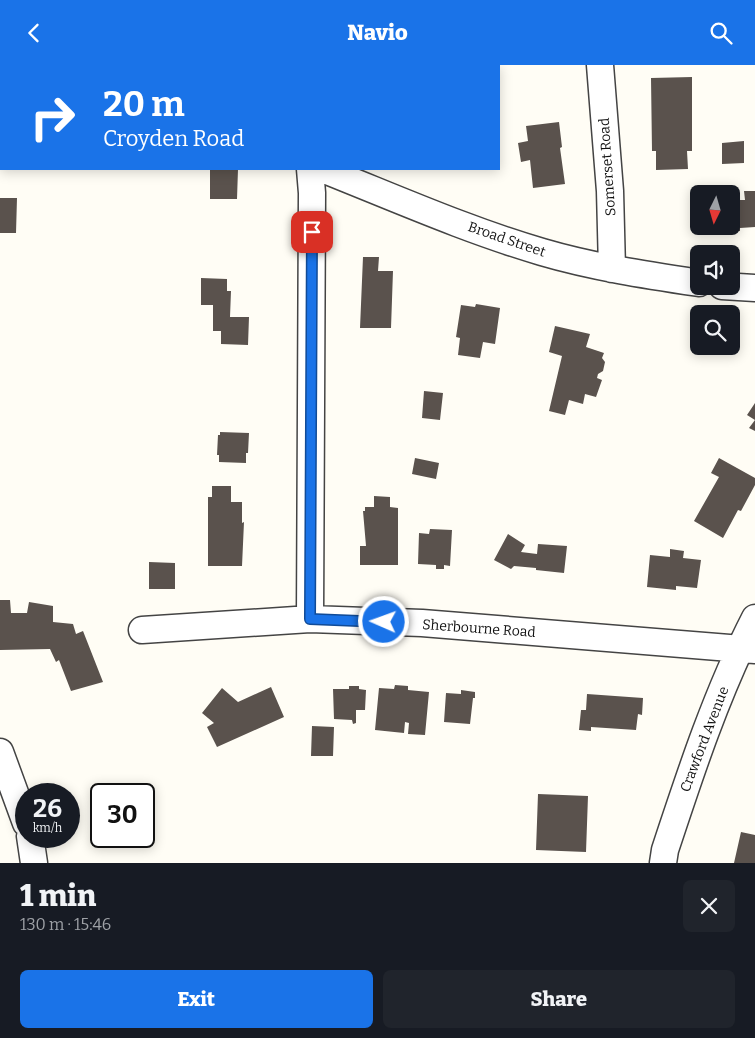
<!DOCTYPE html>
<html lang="en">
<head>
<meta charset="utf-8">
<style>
	:root { --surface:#171b24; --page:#20242c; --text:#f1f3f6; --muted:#9ea1a6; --accent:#1a73e8 }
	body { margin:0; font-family:Bitter,serif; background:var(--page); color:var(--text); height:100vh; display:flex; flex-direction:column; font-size:19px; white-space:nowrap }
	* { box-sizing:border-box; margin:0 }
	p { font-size:16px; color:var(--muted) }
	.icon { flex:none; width:28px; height:28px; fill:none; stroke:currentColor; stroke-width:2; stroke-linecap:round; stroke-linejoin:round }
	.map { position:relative; height:798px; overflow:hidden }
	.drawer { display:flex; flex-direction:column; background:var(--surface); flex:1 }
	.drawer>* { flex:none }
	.guide { position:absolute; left:0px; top:0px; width:500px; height:105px; box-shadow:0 2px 12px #0003; background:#1a73e8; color:#fff; overflow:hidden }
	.needle { width:32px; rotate:185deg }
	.controls { position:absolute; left:690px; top:120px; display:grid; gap:10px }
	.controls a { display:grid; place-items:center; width:50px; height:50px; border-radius:8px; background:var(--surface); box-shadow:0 2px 12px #0003; font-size:25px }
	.speed { position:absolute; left:15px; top:718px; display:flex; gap:10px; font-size:25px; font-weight:700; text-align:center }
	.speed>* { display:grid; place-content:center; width:65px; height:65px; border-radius:50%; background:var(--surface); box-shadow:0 2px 12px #0003; line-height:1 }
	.speed small { font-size:12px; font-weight:400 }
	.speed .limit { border:2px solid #111; border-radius:8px; background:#fff; color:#111 }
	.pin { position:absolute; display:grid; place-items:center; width:42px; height:42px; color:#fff; margin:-21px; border-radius:10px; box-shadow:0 2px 8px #0006 }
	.me { position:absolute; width:55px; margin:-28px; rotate:272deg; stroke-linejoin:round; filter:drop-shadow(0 0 4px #0008) }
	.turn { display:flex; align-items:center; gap:18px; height:105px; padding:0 20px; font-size:22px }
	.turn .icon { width:65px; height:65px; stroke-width:2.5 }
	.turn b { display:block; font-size:35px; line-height:42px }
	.round { display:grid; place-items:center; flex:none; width:52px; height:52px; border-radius:8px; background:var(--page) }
	.head { display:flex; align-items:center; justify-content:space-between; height:85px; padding:0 20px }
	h1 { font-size:30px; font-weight:800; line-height:38px }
	.action { display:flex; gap:10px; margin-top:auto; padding:10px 20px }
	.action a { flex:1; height:58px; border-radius:8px; background:var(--accent); color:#fff; font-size:20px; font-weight:800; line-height:58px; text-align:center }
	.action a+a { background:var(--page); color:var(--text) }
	header { display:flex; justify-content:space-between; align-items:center; height:65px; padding:0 20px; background:var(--accent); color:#fff; font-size:22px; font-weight:800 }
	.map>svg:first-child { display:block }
</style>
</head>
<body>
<header><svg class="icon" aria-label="back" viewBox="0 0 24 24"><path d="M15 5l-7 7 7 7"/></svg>Navio<svg class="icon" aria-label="search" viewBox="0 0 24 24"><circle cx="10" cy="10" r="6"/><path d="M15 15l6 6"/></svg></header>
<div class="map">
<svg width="755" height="798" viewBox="0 0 755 798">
	<rect width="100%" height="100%" fill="#fffdf5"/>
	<!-- building -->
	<path fill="#5a524d" d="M 692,12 L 692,86 L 687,86 L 688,104 L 656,105 L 656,86 L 652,86 L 651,13 Z
		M 559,57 L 562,82 L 560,83 L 565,119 L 533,123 L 530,95 L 521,97 L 518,78 L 528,76 L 526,61 Z
		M 744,76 L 744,98 L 722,99 L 722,78 Z
		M 210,104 L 238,104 L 237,134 L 210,134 Z
		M 744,126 L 755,126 L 755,162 L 740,163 L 740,166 L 733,167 L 731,135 L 745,135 Z
		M 0,133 L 17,133 L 16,168 L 0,168 Z
		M 363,192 L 379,192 L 378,206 L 393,206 L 391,263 L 360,263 Z
		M 201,213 L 227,214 L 227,226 L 231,226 L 230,252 L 249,252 L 248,280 L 221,279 L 221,266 L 213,266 L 213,240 L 201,240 Z
		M 476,239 L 500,243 L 495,279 L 483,277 L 480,293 L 458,290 L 460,273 L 456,272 L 461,240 L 475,242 Z
		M 555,261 L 590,269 L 586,282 L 604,288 L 602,293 L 605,297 L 603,306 L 598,309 L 597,313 L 602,315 L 596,332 L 585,329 L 583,339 L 569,335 L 565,350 L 549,346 L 562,291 L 549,287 Z
		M 424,326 L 443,328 L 440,355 L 422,353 Z
		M 755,338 L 755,366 L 749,363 L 755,355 L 747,350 Z
		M 220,367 L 249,368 L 248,388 L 246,388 L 246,398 L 219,397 L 219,390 L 217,390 L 218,370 L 220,370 Z
		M 415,393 L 439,398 L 436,414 L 412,409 Z
		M 719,393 L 755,413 L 755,420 L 741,446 L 738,445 L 723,473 L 694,456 L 719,412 L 711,408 Z
		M 212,421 L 231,421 L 231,437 L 242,437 L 242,458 L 244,457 L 242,501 L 208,501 L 208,432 L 212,432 Z
		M 374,431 L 390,432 L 390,442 L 398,443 L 398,500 L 360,500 L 360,481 L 366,481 L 363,446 L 365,446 L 365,442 L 374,442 Z
		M 430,464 L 452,465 L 450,501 L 444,500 L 444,504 L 436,504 L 436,500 L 418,499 L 419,468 L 429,469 Z
		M 508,469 L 525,480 L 521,487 L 537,489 L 538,479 L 567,481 L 564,508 L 536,505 L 536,503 L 514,501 L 511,504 L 494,495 Z
		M 670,484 L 684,486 L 683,493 L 701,495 L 697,523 L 676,521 L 676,525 L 647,522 L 650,490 L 670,492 Z
		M 149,497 L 175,498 L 175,524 L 149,524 Z
		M 0,535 L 10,535 L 11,548 L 27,548 L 29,537 L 53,541 L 53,557 L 73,559 L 76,569 L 83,566 L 103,617 L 71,626 L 59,595 L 56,597 L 50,584 L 0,585 Z
		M 395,620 L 408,621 L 408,625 L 429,627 L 425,670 L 408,669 L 409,658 L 405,657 L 404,668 L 375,665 L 379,623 L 394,624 Z
		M 349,621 L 359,621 L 359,624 L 366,625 L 365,645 L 356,645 L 356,658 L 353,659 L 352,655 L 334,654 L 333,624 L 349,624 Z
		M 271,622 L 284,652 L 217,682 L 207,662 L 214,658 L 202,648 L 222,623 L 238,637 Z
		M 461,625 L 475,627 L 475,633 L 473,633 L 470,659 L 444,657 L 446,628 L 461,629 Z
		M 587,629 L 643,633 L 642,650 L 638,649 L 636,665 L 591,662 L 591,666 L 579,665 L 581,645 L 586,645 Z
		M 312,661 L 334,662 L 333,691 L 311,691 Z
		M 538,729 L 588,731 L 586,787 L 536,785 Z
		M 741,767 L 755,770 L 755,798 L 734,798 Z"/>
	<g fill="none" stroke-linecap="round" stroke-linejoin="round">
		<!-- minor casing -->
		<g stroke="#444" stroke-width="29">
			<path id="minor" d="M 297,0 L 297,1
				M 600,0 L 610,126 L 612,204
				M 322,104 C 395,133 467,165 542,187 C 593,202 646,210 699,218
				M 722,221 L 755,223
				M 310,554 L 312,128 L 310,104
				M 142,565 L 310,554 L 422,558 L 755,585
				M 0,687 L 26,758
				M 30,771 L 34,798
				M 663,798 L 665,785 C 691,706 717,627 755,553"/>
		</g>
		<!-- minor -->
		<use href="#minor" stroke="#fff" stroke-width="26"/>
	</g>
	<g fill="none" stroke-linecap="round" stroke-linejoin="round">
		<!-- route casing -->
		<g stroke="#114b97" stroke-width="12">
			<path id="route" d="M 312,167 L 310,554 L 384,557"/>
		</g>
		<!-- route -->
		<use href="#route" stroke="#1a73e8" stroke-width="9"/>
	</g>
	<g text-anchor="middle" stroke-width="5" stroke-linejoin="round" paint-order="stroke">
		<!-- street labels -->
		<g font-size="14" fill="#111" stroke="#fff">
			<text transform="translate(607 102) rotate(-94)" y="5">Somerset Road</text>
			<text transform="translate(507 174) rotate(19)" y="5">Broad Street</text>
			<text transform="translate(479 563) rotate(4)" y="5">Sherbourne Road</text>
			<text transform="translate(704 674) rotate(-69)" y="5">Crawford Avenue</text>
		</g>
	</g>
</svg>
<div class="controls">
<a><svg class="needle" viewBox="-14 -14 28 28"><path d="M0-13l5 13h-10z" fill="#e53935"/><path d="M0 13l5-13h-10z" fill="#9ea1a6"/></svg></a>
<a><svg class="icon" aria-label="sound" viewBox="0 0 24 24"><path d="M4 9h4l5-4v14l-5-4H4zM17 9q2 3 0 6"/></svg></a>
<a><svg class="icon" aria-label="search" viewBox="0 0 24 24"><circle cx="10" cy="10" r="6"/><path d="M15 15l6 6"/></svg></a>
</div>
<div class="speed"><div>26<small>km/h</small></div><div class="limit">30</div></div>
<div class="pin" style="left:312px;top:167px;background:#d93025"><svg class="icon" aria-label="arrive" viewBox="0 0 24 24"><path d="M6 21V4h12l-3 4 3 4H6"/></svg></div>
<svg class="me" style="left:384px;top:557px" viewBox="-20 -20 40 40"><circle r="17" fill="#1a73e8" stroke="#fff" stroke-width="3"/><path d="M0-11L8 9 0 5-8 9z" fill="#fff"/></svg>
<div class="guide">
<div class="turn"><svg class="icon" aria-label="right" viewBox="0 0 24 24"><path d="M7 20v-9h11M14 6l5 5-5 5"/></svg><div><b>20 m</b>Croyden Road</div></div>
</div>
</div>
<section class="drawer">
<div class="head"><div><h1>1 min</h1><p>130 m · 15:46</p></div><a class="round"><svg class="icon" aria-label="close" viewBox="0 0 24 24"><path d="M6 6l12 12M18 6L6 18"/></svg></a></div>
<div class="action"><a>Exit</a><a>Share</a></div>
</section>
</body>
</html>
